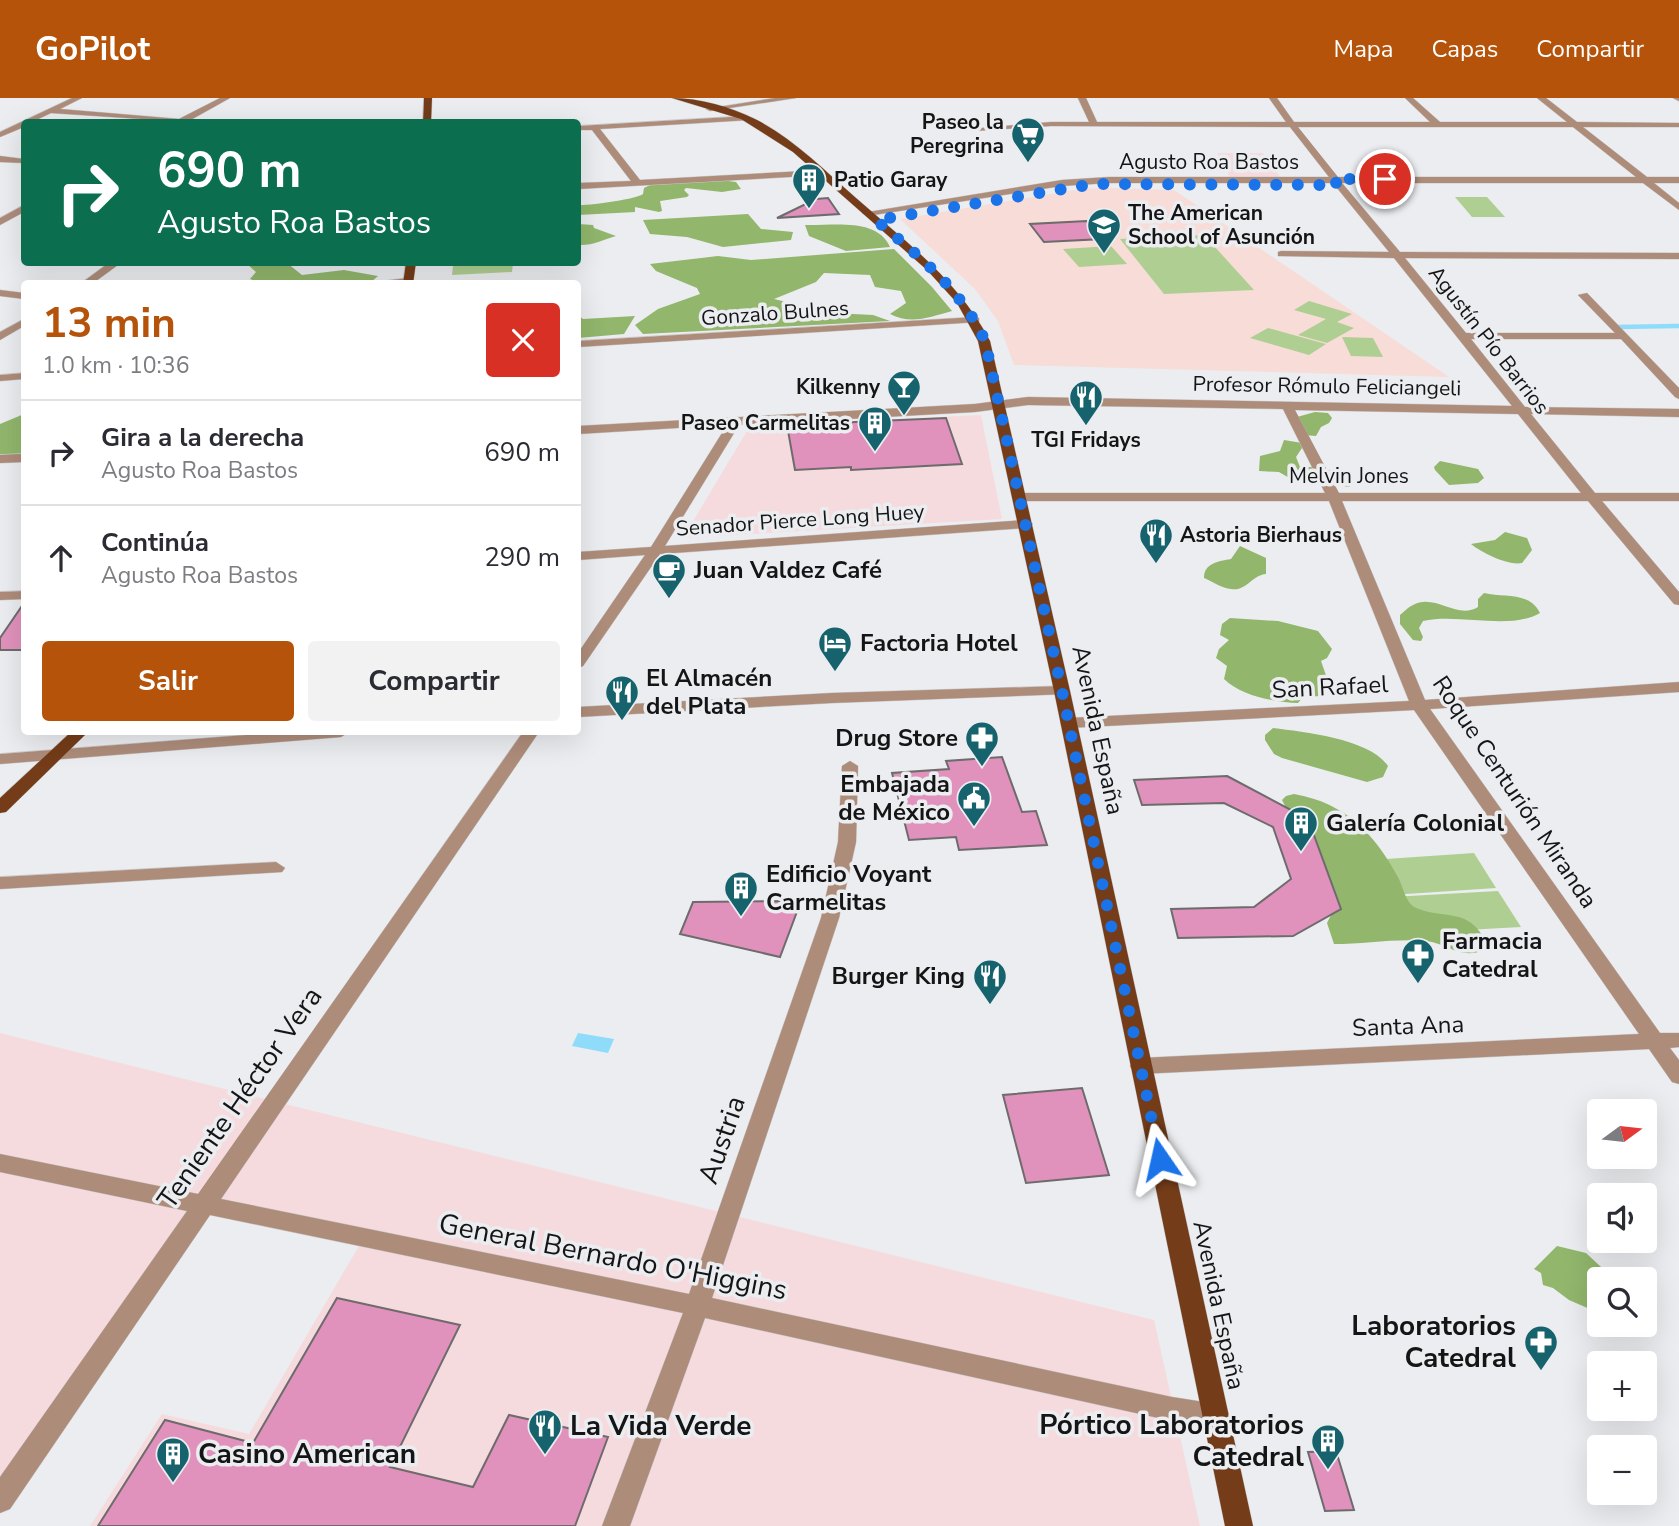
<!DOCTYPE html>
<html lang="es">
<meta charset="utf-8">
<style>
:root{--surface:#fff;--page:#f2f2f3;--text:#2b2b33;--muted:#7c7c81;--line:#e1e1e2;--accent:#b45309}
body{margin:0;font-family:"Nunito Sans",sans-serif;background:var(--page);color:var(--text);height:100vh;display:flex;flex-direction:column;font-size:26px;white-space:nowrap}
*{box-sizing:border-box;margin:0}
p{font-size:23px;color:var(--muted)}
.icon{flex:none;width:38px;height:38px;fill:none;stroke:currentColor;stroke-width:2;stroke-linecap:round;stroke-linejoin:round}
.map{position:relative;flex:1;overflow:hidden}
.panel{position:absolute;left:21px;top:182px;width:560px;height:455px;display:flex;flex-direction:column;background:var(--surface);border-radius:7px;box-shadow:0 7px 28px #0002}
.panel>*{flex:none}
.guide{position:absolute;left:21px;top:21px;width:560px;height:147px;border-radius:7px;box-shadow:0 7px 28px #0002;background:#0b6e4f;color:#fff;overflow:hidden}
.needle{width:46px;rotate:75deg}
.buttons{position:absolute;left:1587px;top:1001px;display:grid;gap:14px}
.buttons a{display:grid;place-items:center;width:70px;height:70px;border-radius:7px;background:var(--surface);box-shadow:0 7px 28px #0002;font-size:35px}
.pin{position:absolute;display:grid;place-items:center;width:60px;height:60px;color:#fff;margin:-30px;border:4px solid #fff;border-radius:50%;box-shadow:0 2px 7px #0007}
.me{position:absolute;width:77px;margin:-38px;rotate:349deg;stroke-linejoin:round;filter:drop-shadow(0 0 5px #0008)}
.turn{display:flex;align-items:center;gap:24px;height:147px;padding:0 21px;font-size:32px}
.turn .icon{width:91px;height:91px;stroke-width:2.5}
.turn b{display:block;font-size:49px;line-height:60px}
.round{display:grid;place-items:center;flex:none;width:74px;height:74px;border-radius:7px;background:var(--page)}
.summary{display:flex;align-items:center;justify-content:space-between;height:119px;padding:0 21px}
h1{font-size:42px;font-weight:700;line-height:52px;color:var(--accent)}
.primary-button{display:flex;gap:14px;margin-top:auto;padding:14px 21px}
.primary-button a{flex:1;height:80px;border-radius:7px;background:var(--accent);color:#fff;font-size:28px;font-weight:700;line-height:80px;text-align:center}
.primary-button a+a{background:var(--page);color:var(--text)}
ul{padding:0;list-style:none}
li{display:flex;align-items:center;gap:21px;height:105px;padding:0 21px;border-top:2px solid var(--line)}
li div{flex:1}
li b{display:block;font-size:26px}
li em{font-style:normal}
header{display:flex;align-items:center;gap:42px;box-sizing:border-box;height:98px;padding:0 35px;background:var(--accent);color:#fff}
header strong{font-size:33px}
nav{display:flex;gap:38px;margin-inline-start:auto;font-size:24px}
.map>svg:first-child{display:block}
.commercial{fill:#f6dbde}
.education{fill:#f7dcd7}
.green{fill:#afce92}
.forest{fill:#91b66c}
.water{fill:#8fdcfa}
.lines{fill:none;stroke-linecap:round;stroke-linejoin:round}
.stream{stroke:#8fdcfa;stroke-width:4.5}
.building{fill:#e192bc;stroke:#6e6b6d;stroke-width:2}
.minor-casing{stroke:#c9cacd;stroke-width:1}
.major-casing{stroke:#c9cacd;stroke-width:1}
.minor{fill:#ae8c7a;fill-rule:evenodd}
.major{fill:#743c18;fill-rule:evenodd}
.route{stroke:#1a73e8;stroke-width:12;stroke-dasharray:0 21.6}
.labels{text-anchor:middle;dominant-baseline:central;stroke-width:7;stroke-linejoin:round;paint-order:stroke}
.far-poi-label{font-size:21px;font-weight:bold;fill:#151516;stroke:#ebedf0;text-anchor:end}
.far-street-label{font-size:21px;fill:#151516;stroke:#ebedf0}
.poi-label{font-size:24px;font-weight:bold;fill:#151516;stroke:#ebedf0;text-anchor:start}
.street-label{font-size:24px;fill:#151516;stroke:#ebedf0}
.near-street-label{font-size:28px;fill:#151516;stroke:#ebedf0}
.near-poi-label{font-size:28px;font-weight:bold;fill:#151516;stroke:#ebedf0;text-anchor:end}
</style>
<header>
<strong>GoPilot</strong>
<nav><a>Mapa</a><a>Capas</a><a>Compartir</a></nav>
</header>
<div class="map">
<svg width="1679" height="1428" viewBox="0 0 1679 1428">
<rect width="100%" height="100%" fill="#ebedf0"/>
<g class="commercial">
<path d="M1217,55H1263L1280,79H1230Z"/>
<path d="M981,317L1002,421L683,440L750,328Z"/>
<path d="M0,935L1154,1222L1200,1428H90L162,1316L249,1336L363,1141L205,1107L0,1402Z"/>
</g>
<path class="education" d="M1108,90L1174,92L1449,279L1014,267L998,223L975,191L900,121L1081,91Z"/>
<g class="green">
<path d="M1455,99H1487L1505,119H1472Z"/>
<path d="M1204,137L1254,192L1164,196L1120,141Z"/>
<path d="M1111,148L1127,166L1079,169L1063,151Z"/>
<path d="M513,165L512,174L452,177L453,168Z"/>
<path d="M1309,203L1352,216L1337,224L1354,230L1327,245L1298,237L1326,221L1294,212Z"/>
<path d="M1268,230L1326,246L1309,257L1250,240Z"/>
<path d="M1342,239L1373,240L1383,259L1351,258Z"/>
<path d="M1474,755L1496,790L1391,797L1371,762Z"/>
<path d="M1498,793L1521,829L1411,835L1391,799Z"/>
</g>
<g class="forest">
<path d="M720,82L736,84L741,91L722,94L686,90L684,92L689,97L687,99L660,103L662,113L659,114L635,109V114L578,117V107C588,108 637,101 643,96L644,90L650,87Z"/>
<path d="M748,116L761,131L793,134L791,142L723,149L687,139L650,136L643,122Z"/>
<path d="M578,126L593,127L594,130L616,138C602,142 592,148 578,147Z"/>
<path d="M805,127C832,128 877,119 890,149L846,153L809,138Z"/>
<path d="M894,151L932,189L952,213C930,219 911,227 890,216L906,205L901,193L875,189L870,177L824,175L816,184L774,201L833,215L873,217L890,223L643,236L635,227L658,211L700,196L697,190L656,173L650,166L718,158L751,162Z"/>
<path d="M246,165H287L302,177L344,172L378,178L370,185H261L250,181L256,174Z"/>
<path d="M578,217L583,221L635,218L624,236L578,240Z"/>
<path d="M1315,314L1328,315L1332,320L1329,325L1321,329L1316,338L1304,337L1297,319Z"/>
<path d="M24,316V358H0V326Z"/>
<path d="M1284,342L1302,345V350L1296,359L1300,369C1326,369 1333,370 1352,387L1349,389L1311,382L1291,381L1279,374L1259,373L1260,358L1280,353Z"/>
<path d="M1440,363L1478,371L1484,380L1478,385L1449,387L1435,372L1434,369Z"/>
<path d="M1505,434L1527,440L1532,452L1522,465C1509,468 1482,455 1471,446L1495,442Z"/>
<path d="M1240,448L1266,460V476C1252,477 1246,494 1231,491C1222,490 1213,484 1204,480C1204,465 1219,463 1231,461Z"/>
<path d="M1484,495C1504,500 1529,493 1540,515C1509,533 1460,515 1423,523L1419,530L1423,539L1421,543L1413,542L1400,526V517C1404,514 1408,509 1413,507C1435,495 1457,522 1478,509V501Z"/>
<path d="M1230,520L1278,523L1318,533L1332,551L1327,560L1321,563L1329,586L1321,598L1303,599L1298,605C1275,604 1241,598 1224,581L1227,568L1216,560L1219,551L1229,542L1220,537L1222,526Z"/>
<path d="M1273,630C1305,634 1370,641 1388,668L1383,679L1367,684L1282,660L1274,656L1265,642V637Z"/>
<path d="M1294,696C1346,705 1375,736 1399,781C1403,790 1406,804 1414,809C1444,823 1469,807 1487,846L1484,852C1460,862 1449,846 1427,843C1398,840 1363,846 1334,846L1327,825L1336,807L1282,702L1286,698Z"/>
<path d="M1557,1148L1586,1155L1614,1181H1600L1599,1215L1569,1202L1553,1190L1543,1187L1541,1175L1534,1171Z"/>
</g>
<path class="water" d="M578,935L614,941L608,955L572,948Z"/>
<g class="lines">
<path class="stream" d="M1616,229L1679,228"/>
</g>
<g class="building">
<path d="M828,100L839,116L777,120L816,101Z"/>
<path d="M1087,123L1102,141L1044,144L1030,126Z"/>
<path d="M946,320L962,366L851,372V369L795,372L787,327Z"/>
<path d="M24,505V552H0V540Z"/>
<path d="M1002,659L1022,714L1036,713L1047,747L959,752L956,739L909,742L892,675L949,671L946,663Z"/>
<path d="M1227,678L1308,721L1341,811L1293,838L1178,840L1171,811L1254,809L1291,781L1273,729L1224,705L1142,707L1134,682Z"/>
<path d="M801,803L780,859L680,836L693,804Z"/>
<path d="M1082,990L1109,1077L1026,1085L1003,997Z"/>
<path d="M337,1200L460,1227L390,1369L473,1389L509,1317L608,1339L575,1428H98L165,1322L253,1345Z"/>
<path d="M1336,1353L1348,1392L1354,1412L1325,1413L1308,1354Z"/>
</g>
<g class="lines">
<g class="minor-casing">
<g id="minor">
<path d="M72,0H82L60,11L179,21L220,0H230L187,24L51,15L32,24H24V29L0,39V34Z"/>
<path d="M775,0H796L710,13L706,11Z"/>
<path d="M1078,0H1086L1097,24H1286L1269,0H1277L1294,24H1430L1405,0H1413L1440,24H1567L1537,0H1546L1577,24L1679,25V29H1583L1647,79H1679V85H1654L1679,105V112L1643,85H1342L1400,154L1679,155V161L1405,160L1466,235H1615L1578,197L1587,195L1679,290V301L1675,299L1621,241H1471L1525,309L1679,311V319L1531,316L1595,395H1679V403H1602L1679,494V507L1674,506L1588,403H1342L1425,602L1679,584V594L1430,611L1660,935H1679V949L1670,950L1679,962V986L1672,984L1649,951L1140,976L1133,973L1130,968L1133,963L1140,960L1639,936L1414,612L1068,630L1060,625L1068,620L1409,603L1329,403H1019L1012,399L1019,395H1325L1283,311L1028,307L975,314L739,327L665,448L1026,422L1033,426L1026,430L660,456L583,568L578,570V555L645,457L578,462V454L651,449L727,327L578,336V328L975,306L1028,299L1512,308L1394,160L1278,158V154L1281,153L1389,154L1333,85H1109L1062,88L867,118L862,115L1062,82L1109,79H1329L1290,29L1051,28L974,33L970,31L1051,24H1089ZM1298,29H1573L1636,79H1338ZM1295,312L1518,316L1581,395H1339Z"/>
<path d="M1673,0H1679V3Z"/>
<path d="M747,18L750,22L600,31L640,82L823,72L826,73V77L578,91V85L631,83L592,32H578V28Z"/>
<path d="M0,58L24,61V65L0,64Z"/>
<path d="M24,107V114L0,127V120Z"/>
<path d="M110,164H122L92,186H80Z"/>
<path d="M408,180L413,183L412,185L359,186Z"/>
<path d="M0,192L24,195V201L0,198Z"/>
<path d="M975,219L979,220V224L578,249V243Z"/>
<path d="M24,221V228L0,242V234Z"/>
<path d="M24,275V281L0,283V277Z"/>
<path d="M24,356V364L0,365V357Z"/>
<path d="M24,493V501L0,502V494Z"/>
<path d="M1062,588L1070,593L1068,596L832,605L578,619V609L832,595Z"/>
<path d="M285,634H349L341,639L0,666V656Z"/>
<path d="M523,634H539L221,1101L689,1196L821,820L838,744L842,668L850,663L858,668L856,744L839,820L712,1200L1172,1299L1223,1307L1227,1315L1223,1323L1214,1327L1172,1323L705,1220L630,1428H602L683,1215L210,1117L10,1411L0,1415V1379L187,1113L0,1074V1056L198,1096Z"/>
<path d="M276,764L285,770L282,774L0,791V779Z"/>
</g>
</g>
<g class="major-casing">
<g id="major">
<path d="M424,0H432L431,24H423Z"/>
<path d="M672,0C699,0 731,9 755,21C793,40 824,72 856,100C906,144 958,182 990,243L1070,593L1253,1428H1225L1054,593L978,243L957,205L927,172L793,54L741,21Z"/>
<path d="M406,164H416L413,186H403Z"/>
<path d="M71,634H88L6,714L0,715V700Z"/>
</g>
</g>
<use href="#minor" class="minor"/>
<use href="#major" class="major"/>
</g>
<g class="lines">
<path class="route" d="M1160,1061L1062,593L985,243C960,189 919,159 876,122L1094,86L1338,87L1333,81H1385"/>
</g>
<defs>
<g id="supermarket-pin" transform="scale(1.75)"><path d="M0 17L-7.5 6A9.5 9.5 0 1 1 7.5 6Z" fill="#16636d" stroke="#ebedf0"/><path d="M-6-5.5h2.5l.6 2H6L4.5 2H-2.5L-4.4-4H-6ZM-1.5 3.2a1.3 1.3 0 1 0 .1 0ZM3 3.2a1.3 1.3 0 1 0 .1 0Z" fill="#fff"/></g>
<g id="building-pin" transform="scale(1.75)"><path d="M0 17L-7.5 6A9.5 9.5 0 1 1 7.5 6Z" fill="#16636d" stroke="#ebedf0"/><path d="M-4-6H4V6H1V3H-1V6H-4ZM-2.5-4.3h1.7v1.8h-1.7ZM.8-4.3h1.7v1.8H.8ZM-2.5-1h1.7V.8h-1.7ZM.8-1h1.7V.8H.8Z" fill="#fff"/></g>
<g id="school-pin" transform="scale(1.75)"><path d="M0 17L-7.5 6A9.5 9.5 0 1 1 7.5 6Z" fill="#16636d" stroke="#ebedf0"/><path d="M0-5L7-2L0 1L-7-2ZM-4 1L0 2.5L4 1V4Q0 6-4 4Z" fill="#fff"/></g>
<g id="bar-pin" transform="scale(1.75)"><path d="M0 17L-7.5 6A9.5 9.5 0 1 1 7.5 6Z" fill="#16636d" stroke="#ebedf0"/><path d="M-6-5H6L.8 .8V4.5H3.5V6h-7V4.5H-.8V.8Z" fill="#fff"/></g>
<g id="restaurant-pin" transform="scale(1.75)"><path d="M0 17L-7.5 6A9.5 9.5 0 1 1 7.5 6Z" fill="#16636d" stroke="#ebedf0"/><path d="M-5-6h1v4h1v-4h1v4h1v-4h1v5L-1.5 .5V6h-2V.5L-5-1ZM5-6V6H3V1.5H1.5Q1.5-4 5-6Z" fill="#fff"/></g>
<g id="cafe-pin" transform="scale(1.75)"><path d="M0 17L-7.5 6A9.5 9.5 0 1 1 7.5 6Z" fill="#16636d" stroke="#ebedf0"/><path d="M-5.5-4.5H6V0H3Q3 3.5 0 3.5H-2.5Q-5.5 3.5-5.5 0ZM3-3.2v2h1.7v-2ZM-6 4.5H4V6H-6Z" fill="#fff"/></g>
<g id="hotel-pin" transform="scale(1.75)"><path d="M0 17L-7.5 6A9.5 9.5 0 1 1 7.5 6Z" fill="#16636d" stroke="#ebedf0"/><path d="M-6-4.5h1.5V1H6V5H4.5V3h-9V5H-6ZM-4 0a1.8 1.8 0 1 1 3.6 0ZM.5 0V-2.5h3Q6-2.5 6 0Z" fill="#fff"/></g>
<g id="pharmacy-pin" transform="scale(1.75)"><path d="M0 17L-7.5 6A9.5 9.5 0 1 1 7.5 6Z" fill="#16636d" stroke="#ebedf0"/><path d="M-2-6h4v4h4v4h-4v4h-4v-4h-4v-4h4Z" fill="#fff"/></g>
<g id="civic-pin" transform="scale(1.75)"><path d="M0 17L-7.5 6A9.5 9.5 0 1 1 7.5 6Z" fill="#16636d" stroke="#ebedf0"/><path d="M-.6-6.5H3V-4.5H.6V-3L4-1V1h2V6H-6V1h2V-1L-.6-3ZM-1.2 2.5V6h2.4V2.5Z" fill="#fff"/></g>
</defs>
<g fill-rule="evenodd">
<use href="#supermarket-pin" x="1028" y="36"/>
<use href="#building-pin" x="809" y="82"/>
<use href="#school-pin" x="1104" y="127"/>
<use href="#bar-pin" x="904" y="289"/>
<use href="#restaurant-pin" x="1086" y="299"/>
<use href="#building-pin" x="875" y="325"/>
<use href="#restaurant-pin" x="1156" y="437"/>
<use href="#cafe-pin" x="669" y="472"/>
<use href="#hotel-pin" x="835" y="545"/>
<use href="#restaurant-pin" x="622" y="594"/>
<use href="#pharmacy-pin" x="982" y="640"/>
<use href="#civic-pin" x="974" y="700"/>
<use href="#building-pin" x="1301" y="725"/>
<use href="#building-pin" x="741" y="790"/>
<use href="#pharmacy-pin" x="1418" y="857"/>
<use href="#restaurant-pin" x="990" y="878"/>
<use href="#pharmacy-pin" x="1541" y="1244"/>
<use href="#restaurant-pin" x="545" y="1328"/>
<use href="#building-pin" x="1328" y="1343"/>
<use href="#building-pin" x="173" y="1356"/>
</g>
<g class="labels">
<g class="far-poi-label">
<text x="1004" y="24">Paseo la<tspan x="1004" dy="24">Peregrina</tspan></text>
<text x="834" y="82" text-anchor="start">Patio Garay</text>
<text x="1128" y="115" text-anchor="start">The American<tspan x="1128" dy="24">School of Asunción</tspan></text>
<text x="880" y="289">Kilkenny</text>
<text x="850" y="325">Paseo Carmelitas</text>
<text x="1086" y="342" text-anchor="middle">TGI Fridays</text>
<text x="1180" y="437" text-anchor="start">Astoria Bierhaus</text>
</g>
<g class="far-street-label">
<text x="1209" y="64">Agusto Roa Bastos</text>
<text transform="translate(775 215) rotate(-4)">Gonzalo Bulnes</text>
<text transform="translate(1489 242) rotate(52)">Agustín Pío Barrios</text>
<text transform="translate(1327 288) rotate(1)">Profesor Rómulo Feliciangeli</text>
<text x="1349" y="378">Melvin Jones</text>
<text transform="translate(800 422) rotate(-4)">Senador Pierce Long Huey</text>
</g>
<g class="poi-label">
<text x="694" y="472">Juan Valdez Café</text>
<text x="860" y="545">Factoria Hotel</text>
<text x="646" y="580">El Almacén<tspan x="646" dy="28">del Plata</tspan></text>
<text x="958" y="640" text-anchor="end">Drug Store</text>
<text x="950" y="686" text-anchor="end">Embajada<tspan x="950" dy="28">de México</tspan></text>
<text x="1326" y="725">Galería Colonial</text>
<text x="766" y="776">Edificio Voyant<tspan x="766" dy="28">Carmelitas</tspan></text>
<text x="1442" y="843">Farmacia<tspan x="1442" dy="28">Catedral</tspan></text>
<text x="965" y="878" text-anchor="end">Burger King</text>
</g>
<g class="street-label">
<text transform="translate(1330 589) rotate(-3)">San Rafael</text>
<text transform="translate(1098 632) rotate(78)">Avenida España</text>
<text transform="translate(1515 694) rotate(56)">Roque Centurión Miranda</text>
<text transform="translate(1408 928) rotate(-2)">Santa Ana</text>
<text transform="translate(1219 1207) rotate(78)">Avenida España</text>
</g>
<g class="near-street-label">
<text transform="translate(240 1000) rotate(-55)">Teniente Héctor Vera</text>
<text transform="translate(722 1042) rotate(-71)">Austria</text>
<text transform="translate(613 1159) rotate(11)">General Bernardo O'Higgins</text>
</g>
<g class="near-poi-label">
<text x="1516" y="1228">Laboratorios<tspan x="1516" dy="32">Catedral</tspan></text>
<text x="1304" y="1327">Pórtico Laboratorios<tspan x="1304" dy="32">Catedral</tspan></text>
<text x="570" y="1328" text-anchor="start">La Vida Verde</text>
<text x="198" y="1356" text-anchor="start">Casino American</text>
</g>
</g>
</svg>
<div class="buttons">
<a><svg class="needle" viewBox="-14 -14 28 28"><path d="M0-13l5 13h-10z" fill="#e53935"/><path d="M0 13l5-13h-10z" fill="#7c7c81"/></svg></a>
<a><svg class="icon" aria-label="sound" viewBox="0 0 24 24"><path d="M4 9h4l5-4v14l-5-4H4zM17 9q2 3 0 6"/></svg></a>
<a><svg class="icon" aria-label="search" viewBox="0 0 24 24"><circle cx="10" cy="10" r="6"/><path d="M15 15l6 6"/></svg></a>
<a>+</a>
<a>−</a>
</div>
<div class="pin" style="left:1385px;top:81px;background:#d93025"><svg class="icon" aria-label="arrive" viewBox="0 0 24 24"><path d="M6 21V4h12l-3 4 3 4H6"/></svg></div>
<svg class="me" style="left:1160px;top:1061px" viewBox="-20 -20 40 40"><path d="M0-17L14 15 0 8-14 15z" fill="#1a73e8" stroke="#fff" stroke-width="4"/></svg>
<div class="guide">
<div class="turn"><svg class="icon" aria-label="right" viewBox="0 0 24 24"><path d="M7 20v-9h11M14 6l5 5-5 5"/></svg><div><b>690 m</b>Agusto Roa Bastos</div></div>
</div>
<section class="panel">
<div class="summary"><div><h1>13 min</h1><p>1.0 km · 10:36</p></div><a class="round" style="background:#d93025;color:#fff"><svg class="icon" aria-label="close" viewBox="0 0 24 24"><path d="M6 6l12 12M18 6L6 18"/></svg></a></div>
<ul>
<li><svg class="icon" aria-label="right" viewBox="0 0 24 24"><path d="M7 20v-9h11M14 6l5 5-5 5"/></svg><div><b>Gira a la derecha</b><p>Agusto Roa Bastos</p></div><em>690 m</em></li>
<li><svg class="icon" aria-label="ahead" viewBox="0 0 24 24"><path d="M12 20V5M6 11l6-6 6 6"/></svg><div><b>Continúa</b><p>Agusto Roa Bastos</p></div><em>290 m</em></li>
</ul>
<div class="primary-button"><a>Salir</a><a>Compartir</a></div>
</section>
</div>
